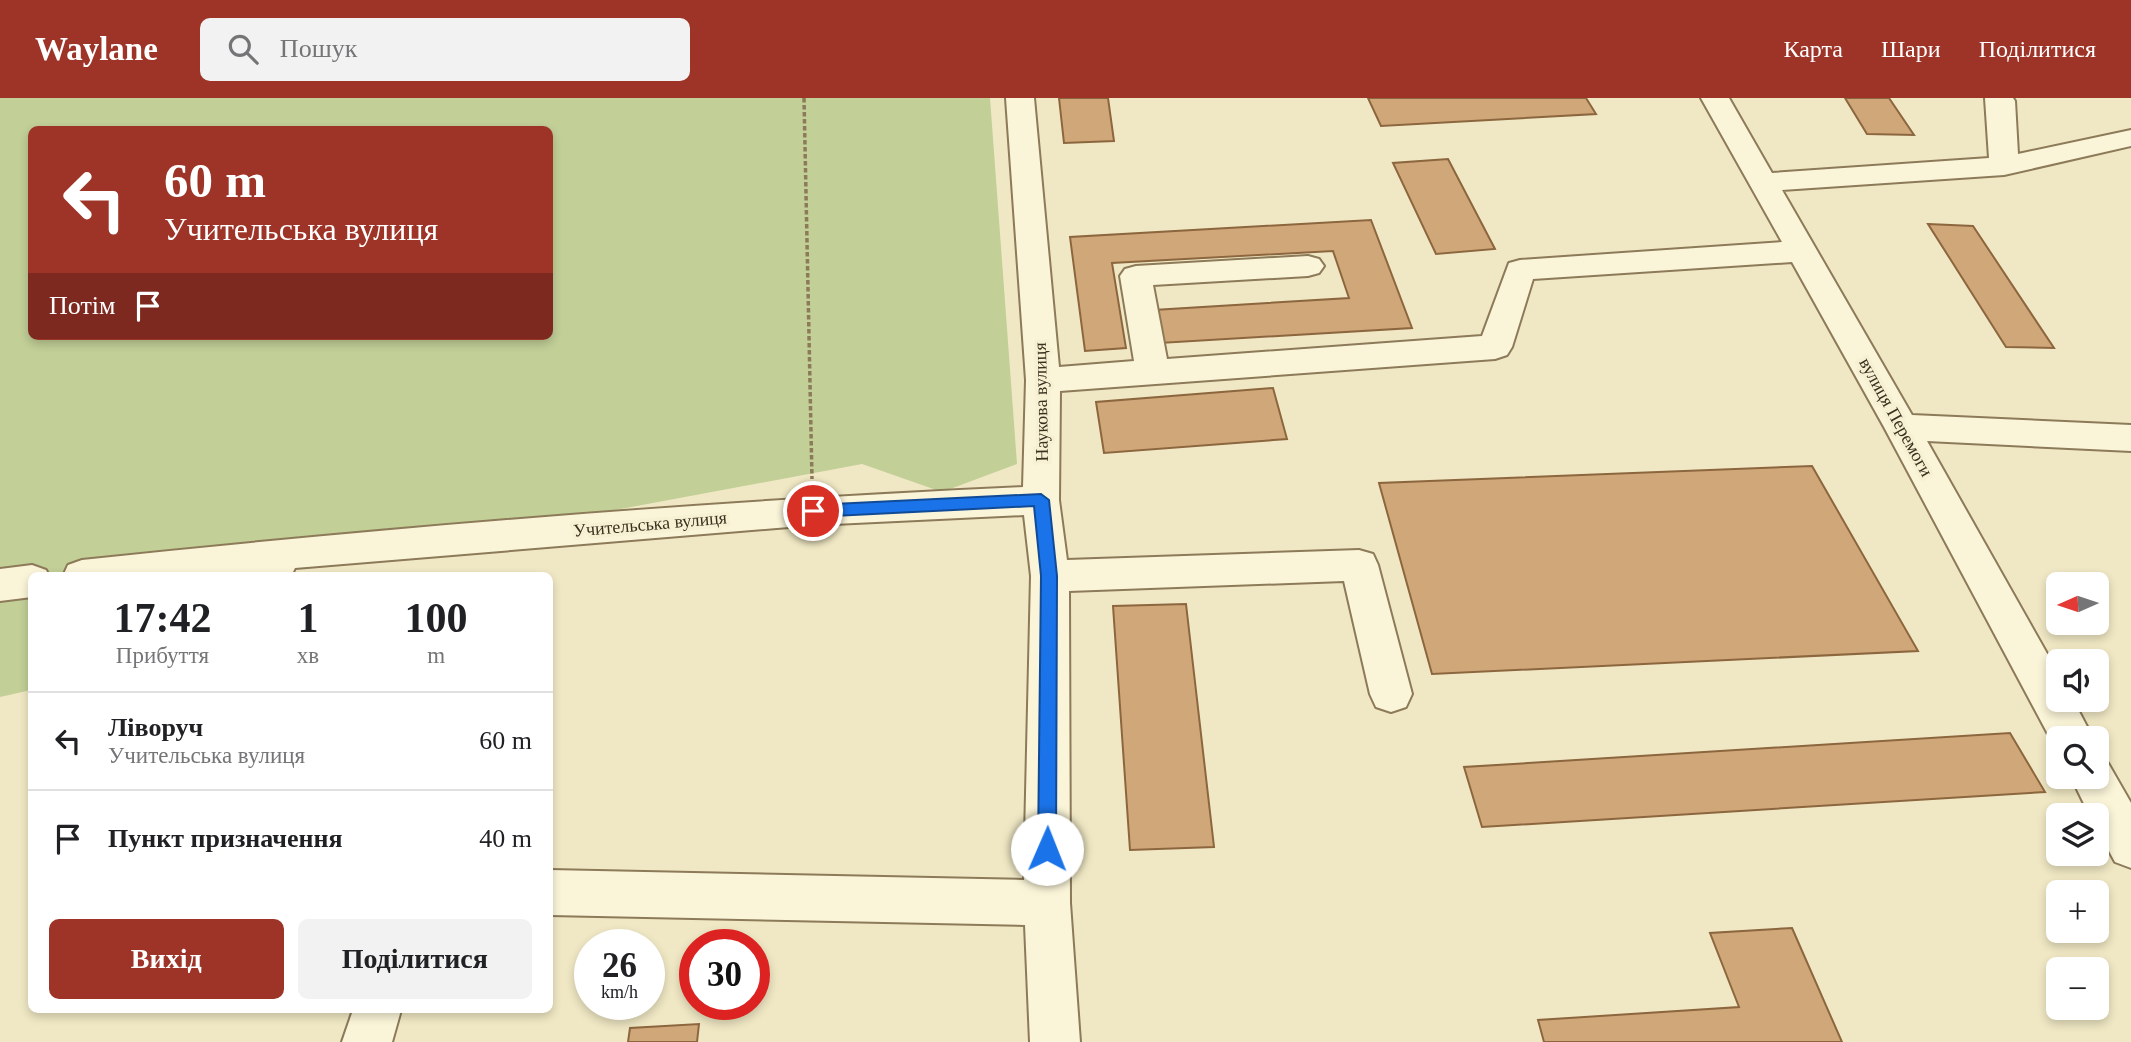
<!DOCTYPE html>
<html lang="uk">
<meta charset="utf-8">
<style>
:root{--surface:#fff;--page:#f2f2f2;--text:#202124;--muted:#757577;--line:#e0e0e0;--accent:#9d3427}
body{margin:0;font-family:Georgia,serif;background:var(--page);color:var(--text);height:100vh;display:flex;flex-direction:column;font-size:26px;white-space:nowrap}
*{box-sizing:border-box;margin:0}
p{font-size:23px;color:var(--muted)}
.icon{flex:none;width:38px;height:38px;fill:none;stroke:currentColor;stroke-width:2;stroke-linecap:round;stroke-linejoin:round}
.map{position:relative;flex:1;overflow:hidden}
.panel{position:absolute;left:28px;top:474px;width:525px;height:441px;display:flex;flex-direction:column;background:var(--surface);border-radius:10px;box-shadow:0 4px 10px #0003}
.panel>*{flex:none}
.top-card{position:absolute;left:28px;top:28px;width:525px;height:214px;border-radius:10px;box-shadow:0 4px 10px #0003;background:#9d3427;color:#fff;overflow:hidden}
.needle{width:46px;rotate:267deg}
.tools{position:absolute;left:2046px;top:474px;display:grid;gap:14px}
.tools a{display:grid;place-items:center;width:63px;height:63px;border-radius:10px;background:var(--surface);box-shadow:0 4px 10px #0003;font-size:35px}
.speed{position:absolute;left:574px;top:831px;display:flex;gap:14px;font-size:35px;font-weight:700;text-align:center}
.speed>*{display:grid;place-content:center;width:91px;height:91px;border-radius:50%;background:var(--surface);box-shadow:0 4px 10px #0003;line-height:1}
.speed small{font-size:18px;font-weight:400}
.speed .limit{border:10px solid #d22;background:#fff;color:#111}
.pin{position:absolute;display:grid;place-items:center;width:60px;height:60px;color:#fff;margin:-30px;border:4px solid #fff;border-radius:50%;box-shadow:0 2px 7px #0007}
.me{position:absolute;width:77px;margin:-38px;rotate:1deg;stroke-linejoin:round;filter:drop-shadow(0 0 5px #0008)}
.turn{display:flex;align-items:center;gap:24px;height:147px;padding:0 21px;font-size:32px}
.turn .icon{width:91px;height:91px;stroke-width:2.5}
.turn b{display:block;font-size:49px;line-height:60px}
.then{display:flex;align-items:center;height:66px;padding:0 21px;background:#0003;gap:14px;font-size:26px}
.eta{display:flex;justify-content:space-evenly;align-items:center;height:119px;text-align:center}
.eta b{font-size:42px;font-weight:700;line-height:49px}
.primary-button{display:flex;gap:14px;margin-top:auto;padding:14px 21px}
.primary-button a{flex:1;height:80px;border-radius:10px;background:var(--accent);color:#fff;font-size:28px;font-weight:700;line-height:80px;text-align:center}
.primary-button a+a{background:var(--page);color:var(--text)}
ul{padding:0;list-style:none}
li{display:flex;align-items:center;gap:21px;height:98px;padding:0 21px;border-top:2px solid var(--line)}
li div{flex:1}
li b{display:block;font-size:26px}
li em{font-style:normal}
header{display:flex;align-items:center;gap:42px;box-sizing:border-box;height:98px;padding:0 35px;background:var(--accent);color:#fff}
header strong{font-size:33px}
nav{display:flex;gap:38px;margin-inline-start:auto;font-size:24px}
.search{width:490px;height:63px;background:var(--page);display:flex;align-items:center;gap:18px;box-sizing:border-box;padding:0 24px;border-radius:10px;color:var(--muted);font-size:26px}
.map>svg:first-child{display:block}
.green{fill:#c2cf97;fill-rule:evenodd}
.building{fill:#d0a778;stroke:#8c663e;stroke-width:2}
.lines{fill:none;stroke-linecap:round;stroke-linejoin:round}
.minor-casing{stroke:#8c7a59;stroke-width:4}
.path{stroke:#8c7a59;stroke-width:3.5;stroke-dasharray:4.5 2.5;stroke-linecap:butt}
.minor{fill:#faf4d8;fill-rule:evenodd}
.route{fill:#1a73e8;stroke:#114b97;stroke-width:2}
.labels{text-anchor:middle;dominant-baseline:central;stroke-width:7;stroke-linejoin:round;paint-order:stroke}
.street-label{font-size:18px;fill:#3b2f1e;stroke:#f7f1d4}
</style>
<header>
<strong>Waylane</strong>
<div class="search"><svg class="icon" aria-label="search" viewBox="0 0 24 24"><circle cx="10" cy="10" r="6"/><path d="M15 15l6 6"/></svg>Пошук</div>
<nav><a>Карта</a><a>Шари</a><a>Поділитися</a></nav>
</header>
<div class="map">
<svg width="2131" height="944" viewBox="0 0 2131 944">
<rect width="100%" height="100%" fill="#f0e8c4"/>
<path class="green" d="M0,0H990L1017,366L942,394L862,366L261,478H32L31,592L0,599ZM32,32H550V238H32Z"/>
<g class="building">
<path d="M1059,0H1108L1114,43L1064,45Z"/>
<path d="M1368,0H1586L1596,16L1381,28Z"/>
<path d="M1845,0H1889L1914,37L1867,36Z"/>
<path d="M1448,61L1495,151L1436,156L1393,65Z"/>
<path d="M1371,122L1412,230L1160,245L1154,212L1349,200L1333,153L1112,165L1126,250L1085,253L1070,139Z"/>
<path d="M1928,126L1973,128L2054,250L2006,249Z"/>
<path d="M1273,290L1287,341L1104,355L1096,304Z"/>
<path d="M1812,368L1918,553L1432,576L1379,385Z"/>
<path d="M1186,506L1214,749L1130,752L1113,508Z"/>
<path d="M2010,635L2045,694L1482,729L1464,669Z"/>
<path d="M1792,830L1842,944H1544L1538,922L1739,909L1710,835Z"/>
<path d="M699,926L697,944H628L630,930Z"/>
</g>
<g class="lines">
<g class="minor-casing">
<g id="minor">
<path d="M1006,0H1034L1059,269L1134,263L1120,178L1125,171L1136,168L1308,158L1319,161L1324,168L1319,175L1308,178L1153,187L1167,261L1482,238L1509,165L1520,162L1782,144L1701,0H1729L1772,75L1989,60L1985,0H2013L2015,3L2018,56L2131,32V48L2004,77L1782,92L1912,317L2131,327V353L1927,343L2058,575V602H2073L2093,640H2058L2057,653L1884,329L1792,164L1533,181L1512,249L1507,257L1495,261L1060,293L1059,402L1067,462L1359,452L1373,456L1378,467L1412,596L1406,609L1391,614L1376,609L1370,596L1344,483L1069,493L1070,805L1080,944H1030L1025,827L550,817V772L1024,782L1031,478L1024,417L813,427L295,470L291,478H252L253,475L226,478H63L68,467L82,462C395,429 709,403 1023,389L1026,282Z"/>
<path d="M32,467L46,472L49,478H32V499L0,503V471Z"/>
<path d="M2096,660L2108,665L2131,705V770L2115,764L2096,729V718H2090L2071,679H2096Z"/>
<path d="M353,912H401L392,944H342Z"/>
</g>
</g>
<path class="path" d="M804,0L812,381"/>
<use href="#minor" class="minor"/>
</g>
<path class="route" d="M1041,396L1049,402L1057,478L1056,751L1054,757L1047,760L1040,757L1038,751L1041,478L1034,408L813,419L805,413L813,407Z"/>
<g class="labels">
<g class="street-label">
<text transform="translate(1041 304) rotate(-91)">Наукова вулиця</text>
<text transform="translate(1896 319) rotate(61)">вулиця Перемоги</text>
<text transform="translate(650 426) rotate(-5)">Учительська вулиця</text>
</g>
</g>
</svg>
<div class="tools">
<a><svg class="needle" viewBox="-14 -14 28 28"><path d="M0-13l5 13h-10z" fill="#e53935"/><path d="M0 13l5-13h-10z" fill="#757577"/></svg></a>
<a><svg class="icon" aria-label="sound" viewBox="0 0 24 24"><path d="M4 9h4l5-4v14l-5-4H4zM17 9q2 3 0 6"/></svg></a>
<a><svg class="icon" aria-label="search" viewBox="0 0 24 24"><circle cx="10" cy="10" r="6"/><path d="M15 15l6 6"/></svg></a>
<a><svg class="icon" aria-label="layers" viewBox="0 0 24 24"><path d="M12 4l9 5-9 5-9-5zM3 14l9 5 9-5"/></svg></a>
<a>+</a>
<a>−</a>
</div>
<div class="speed"><div>26<small>km/h</small></div><div class="limit">30</div></div>
<div class="pin" style="left:813px;top:413px;background:#d93025"><svg class="icon" aria-label="arrive" viewBox="0 0 24 24"><path d="M6 21V4h12l-3 4 3 4H6"/></svg></div>
<svg class="me" style="left:1047px;top:751px" viewBox="-20 -20 40 40"><circle r="19" fill="#fff"/><path d="M0-13L10 11 0 6-10 11z" fill="#1a73e8"/></svg>
<div class="top-card">
<div class="turn"><svg class="icon" aria-label="left" viewBox="0 0 24 24"><path d="M17 20v-9H6M10 6l-5 5 5 5"/></svg><div><b>60 m</b>Учительська вулиця</div></div>
<div class="then">Потім<svg class="icon" aria-label="arrive" viewBox="0 0 24 24"><path d="M6 21V4h12l-3 4 3 4H6"/></svg></div>
</div>
<section class="panel">
<div class="eta">
<div><b>17:42</b><p>Прибуття</p></div>
<div><b>1</b><p>хв</p></div>
<div><b>100</b><p>m</p></div>
</div>
<ul>
<li><svg class="icon" aria-label="left" viewBox="0 0 24 24"><path d="M17 20v-9H6M10 6l-5 5 5 5"/></svg><div><b>Ліворуч</b><p>Учительська вулиця</p></div><em>60 m</em></li>
<li><svg class="icon" aria-label="arrive" viewBox="0 0 24 24"><path d="M6 21V4h12l-3 4 3 4H6"/></svg><div><b>Пункт призначення</b></div><em>40 m</em></li>
</ul>
<div class="primary-button"><a>Вихід</a><a>Поділитися</a></div>
</section>
</div>
